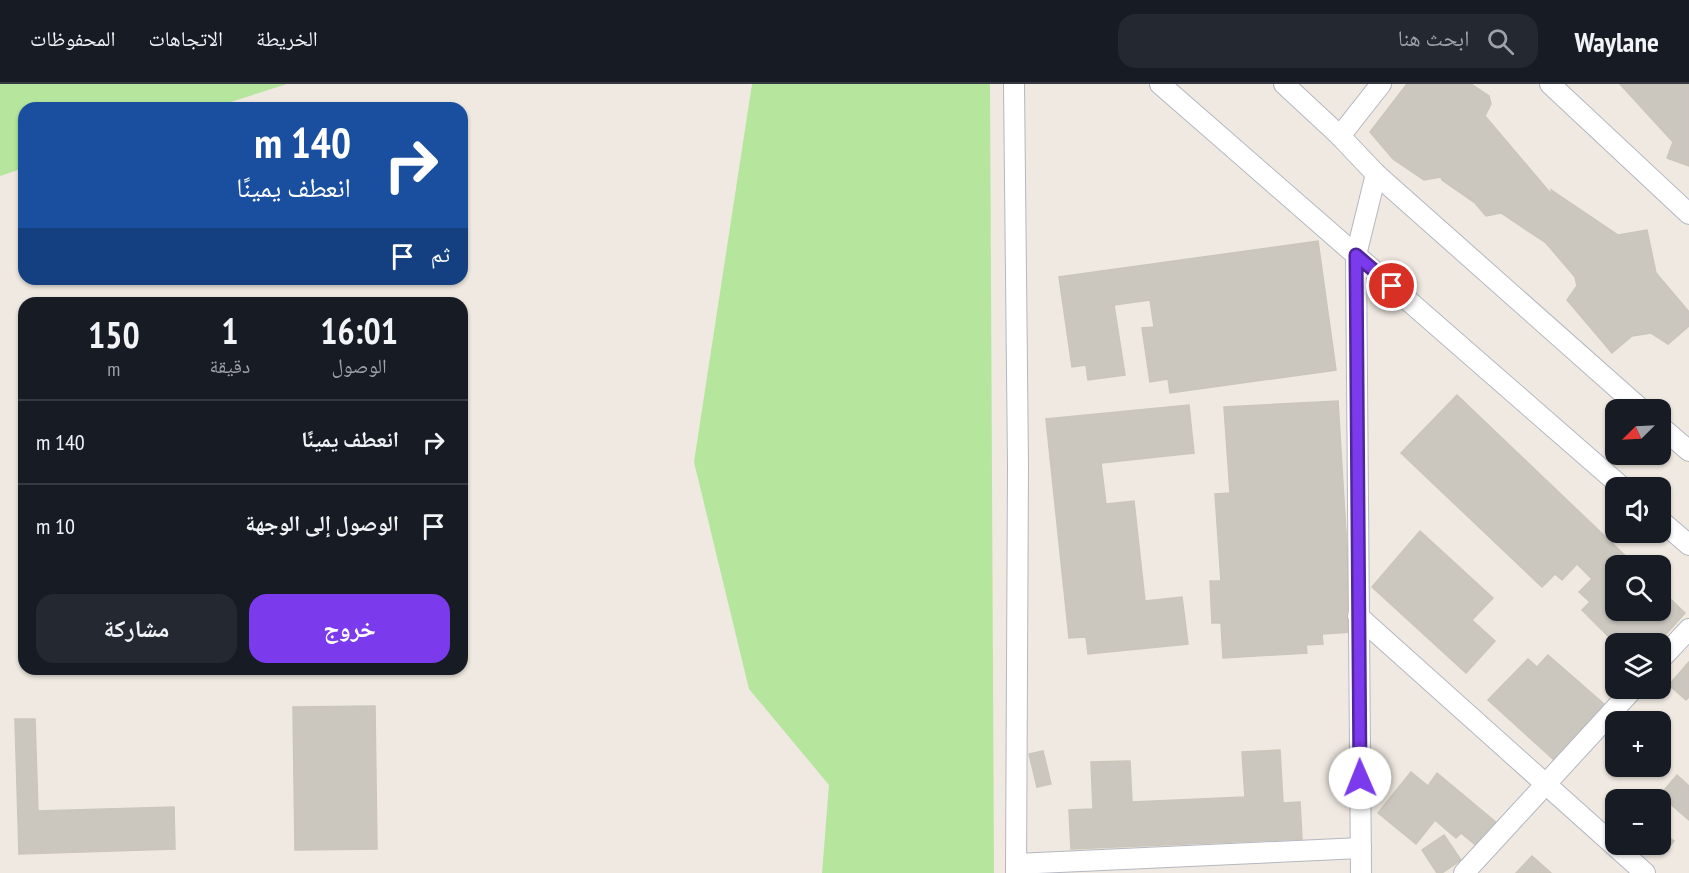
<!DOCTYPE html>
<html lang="ar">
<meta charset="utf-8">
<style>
:root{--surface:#171b24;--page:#242831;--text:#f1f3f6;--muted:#9ea1a6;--line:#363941;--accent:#7c3aed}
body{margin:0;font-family:"PT Sans Narrow","Noto Naskh Arabic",sans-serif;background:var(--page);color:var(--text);direction:rtl;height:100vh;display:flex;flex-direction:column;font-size:22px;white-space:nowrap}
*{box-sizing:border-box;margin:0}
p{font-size:20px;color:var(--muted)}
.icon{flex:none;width:33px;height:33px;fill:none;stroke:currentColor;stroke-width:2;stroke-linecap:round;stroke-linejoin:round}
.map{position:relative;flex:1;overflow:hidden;direction:ltr}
.drawer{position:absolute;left:18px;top:213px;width:450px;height:378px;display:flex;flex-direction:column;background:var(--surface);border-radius:18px;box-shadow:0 2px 4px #0004;direction:rtl}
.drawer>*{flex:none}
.guide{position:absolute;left:18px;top:18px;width:450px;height:183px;border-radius:18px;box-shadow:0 2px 4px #0004;direction:rtl;background:#1a4fa0;color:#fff;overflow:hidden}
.needle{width:39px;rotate:246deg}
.controls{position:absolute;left:1605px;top:315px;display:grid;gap:12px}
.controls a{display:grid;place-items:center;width:66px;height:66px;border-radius:12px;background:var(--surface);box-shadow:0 2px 4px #0004;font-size:30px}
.pin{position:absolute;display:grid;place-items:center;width:51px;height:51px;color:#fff;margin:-26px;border:3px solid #fff;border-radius:50%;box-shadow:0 2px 6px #0007}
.me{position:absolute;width:66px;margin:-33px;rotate:359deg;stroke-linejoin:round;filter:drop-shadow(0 0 4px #0008)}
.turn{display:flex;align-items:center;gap:21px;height:126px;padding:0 18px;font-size:27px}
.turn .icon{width:78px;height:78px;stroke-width:2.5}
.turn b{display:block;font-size:42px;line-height:51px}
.then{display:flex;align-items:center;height:57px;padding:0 18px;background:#0003;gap:12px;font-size:22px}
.eta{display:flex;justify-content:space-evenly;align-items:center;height:102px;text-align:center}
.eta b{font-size:36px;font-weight:700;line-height:42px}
.primary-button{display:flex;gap:12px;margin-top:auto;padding:12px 18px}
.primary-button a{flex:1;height:69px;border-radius:18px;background:var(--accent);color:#fff;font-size:24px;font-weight:700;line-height:69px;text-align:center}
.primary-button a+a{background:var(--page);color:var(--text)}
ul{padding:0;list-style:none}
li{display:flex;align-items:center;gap:18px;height:84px;padding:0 18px;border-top:2px solid var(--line)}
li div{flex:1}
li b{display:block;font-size:22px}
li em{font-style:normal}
header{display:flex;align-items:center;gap:36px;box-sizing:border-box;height:84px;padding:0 30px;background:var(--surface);border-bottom:2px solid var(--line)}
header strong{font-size:28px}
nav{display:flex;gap:33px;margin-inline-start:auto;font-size:21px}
.search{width:420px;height:54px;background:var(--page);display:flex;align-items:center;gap:15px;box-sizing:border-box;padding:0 21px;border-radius:18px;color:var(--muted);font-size:22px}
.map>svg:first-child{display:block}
.green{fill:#b6e59e}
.building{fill:#cbc7bf;stroke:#cbc5ba;stroke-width:1.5}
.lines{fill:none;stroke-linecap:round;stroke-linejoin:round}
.street-casing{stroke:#b4b7c1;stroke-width:22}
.street{stroke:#fff;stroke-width:20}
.route-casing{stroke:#51269a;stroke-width:15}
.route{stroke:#7c3aed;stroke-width:10}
</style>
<header>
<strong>Waylane</strong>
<div class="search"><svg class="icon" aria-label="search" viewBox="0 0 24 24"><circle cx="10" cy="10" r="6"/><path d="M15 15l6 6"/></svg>ابحث هنا</div>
<nav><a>الخريطة</a><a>الاتجاهات</a><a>المحفوظات</a></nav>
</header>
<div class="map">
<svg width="1689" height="789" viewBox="0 0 1689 789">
<rect width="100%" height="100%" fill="#efe9e1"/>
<g class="green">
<path d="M0,0H287L212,24H24V84L0,92Z"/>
<path d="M752,0H990L994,789H822L829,701L749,605L694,378Z"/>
</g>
<g class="building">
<path d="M1407,0H1471L1489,12L1491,20L1485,32L1552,111L1551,106L1618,151L1647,146L1656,189L1689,228V242L1668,260L1651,249L1632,252L1612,269L1567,216L1577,202L1575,193L1546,159L1501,129L1486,132L1475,119L1442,96L1441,93L1424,96L1393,75L1370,48Z"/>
<path d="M1620,0H1689V82L1667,74L1673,58Z"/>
<path d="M1318,157L1336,286L1170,309L1168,295L1150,298L1142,244L1154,243L1150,216L1114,221L1125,291L1088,296L1086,281L1072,283L1059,193Z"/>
<path d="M1457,311L1636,482H1616V526H1660V505L1685,529L1657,560H1616L1582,526L1590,518L1579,508L1592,495L1577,480L1562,496L1555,490L1542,503L1401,369Z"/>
<path d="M1338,317L1352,548L1322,550L1323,560L1306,561L1307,569L1223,574L1221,539H1212L1210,497H1221L1215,410L1230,409L1224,323Z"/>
<path d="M1189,321L1194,369L1101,379L1106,420L1134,417L1145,517L1182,513L1188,560L1088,570L1086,553L1069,554L1046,335Z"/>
<path d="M1420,447L1493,514L1472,536L1495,557L1466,589L1372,503Z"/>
<path d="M1548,571L1604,620L1554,676L1488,616L1528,575L1537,583Z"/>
<path d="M1689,578V613L1686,616L1669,601Z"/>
<path d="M375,622L377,765L295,766L293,623Z"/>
<path d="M15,635H35L38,727L174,723L175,765L19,770Z"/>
<path d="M1280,666L1283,719L1300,718L1302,755L1071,765L1069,726L1093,725L1091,678L1130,677L1132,718L1245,713L1242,668Z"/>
<path d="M1043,667L1051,700L1037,703L1029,670Z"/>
<path d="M1411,688L1428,702L1437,689L1497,739L1478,763L1461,749L1456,754L1435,736L1416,760L1378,729Z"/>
<path d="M1677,691L1689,702V736L1660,711Z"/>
<path d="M1660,747L1674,757L1665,768L1656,760H1660Z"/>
<path d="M1444,751L1461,776L1442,789H1437L1422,766Z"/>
<path d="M1532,772L1551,789H1516Z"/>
</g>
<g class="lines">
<g class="street-casing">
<g id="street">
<path d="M1014,0L1018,382L1016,789"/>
<path d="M1160,0L1623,404"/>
<path d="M1284,0L1340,52L1376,90L1642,326"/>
<path d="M1550,0L1689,130"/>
<path d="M1340,52L1381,0"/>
<path d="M1660,342L1689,367"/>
<path d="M1660,436L1689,461"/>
<path d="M1358,532L1645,789"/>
<path d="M1660,576L1689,545"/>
<path d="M1016,780L1361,764"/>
<path d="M1361,789L1356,171L1376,90"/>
<path d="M1464,789L1634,604"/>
</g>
</g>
<use href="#street" class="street"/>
</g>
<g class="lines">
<g class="route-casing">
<path id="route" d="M1360,694L1356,171L1392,202"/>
</g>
<use href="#route" class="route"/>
</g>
</svg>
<div class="controls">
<a><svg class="needle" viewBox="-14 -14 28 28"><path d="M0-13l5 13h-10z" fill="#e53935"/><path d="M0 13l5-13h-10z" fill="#9ea1a6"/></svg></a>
<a><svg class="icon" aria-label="sound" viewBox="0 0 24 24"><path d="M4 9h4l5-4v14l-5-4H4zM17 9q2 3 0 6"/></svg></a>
<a><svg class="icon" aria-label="search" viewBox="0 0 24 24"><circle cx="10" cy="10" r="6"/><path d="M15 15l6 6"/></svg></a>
<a><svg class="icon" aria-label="layers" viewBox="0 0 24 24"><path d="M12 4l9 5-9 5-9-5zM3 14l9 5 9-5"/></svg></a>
<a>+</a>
<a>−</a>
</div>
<div class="pin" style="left:1392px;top:202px;background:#d93025"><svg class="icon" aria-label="arrive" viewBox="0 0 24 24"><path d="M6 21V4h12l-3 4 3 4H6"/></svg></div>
<svg class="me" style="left:1360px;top:694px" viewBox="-20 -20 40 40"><circle r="19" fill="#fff"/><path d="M0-13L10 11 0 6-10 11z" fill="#7c3aed"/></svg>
<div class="guide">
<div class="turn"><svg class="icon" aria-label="right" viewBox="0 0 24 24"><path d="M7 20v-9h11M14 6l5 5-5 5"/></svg><div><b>140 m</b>انعطف يمينًا</div></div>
<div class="then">ثم<svg class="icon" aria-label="arrive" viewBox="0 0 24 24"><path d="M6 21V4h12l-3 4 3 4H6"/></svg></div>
</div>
<section class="drawer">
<div class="eta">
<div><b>16:01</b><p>الوصول</p></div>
<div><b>1</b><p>دقيقة</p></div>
<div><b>150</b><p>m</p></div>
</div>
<ul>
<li><svg class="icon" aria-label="right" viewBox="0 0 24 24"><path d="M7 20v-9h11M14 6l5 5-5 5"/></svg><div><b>انعطف يمينًا</b></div><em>140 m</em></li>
<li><svg class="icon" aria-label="arrive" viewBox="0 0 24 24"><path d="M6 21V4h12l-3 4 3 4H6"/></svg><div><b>الوصول إلى الوجهة</b></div><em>10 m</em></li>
</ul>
<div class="primary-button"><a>خروج</a><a>مشاركة</a></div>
</section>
</div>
